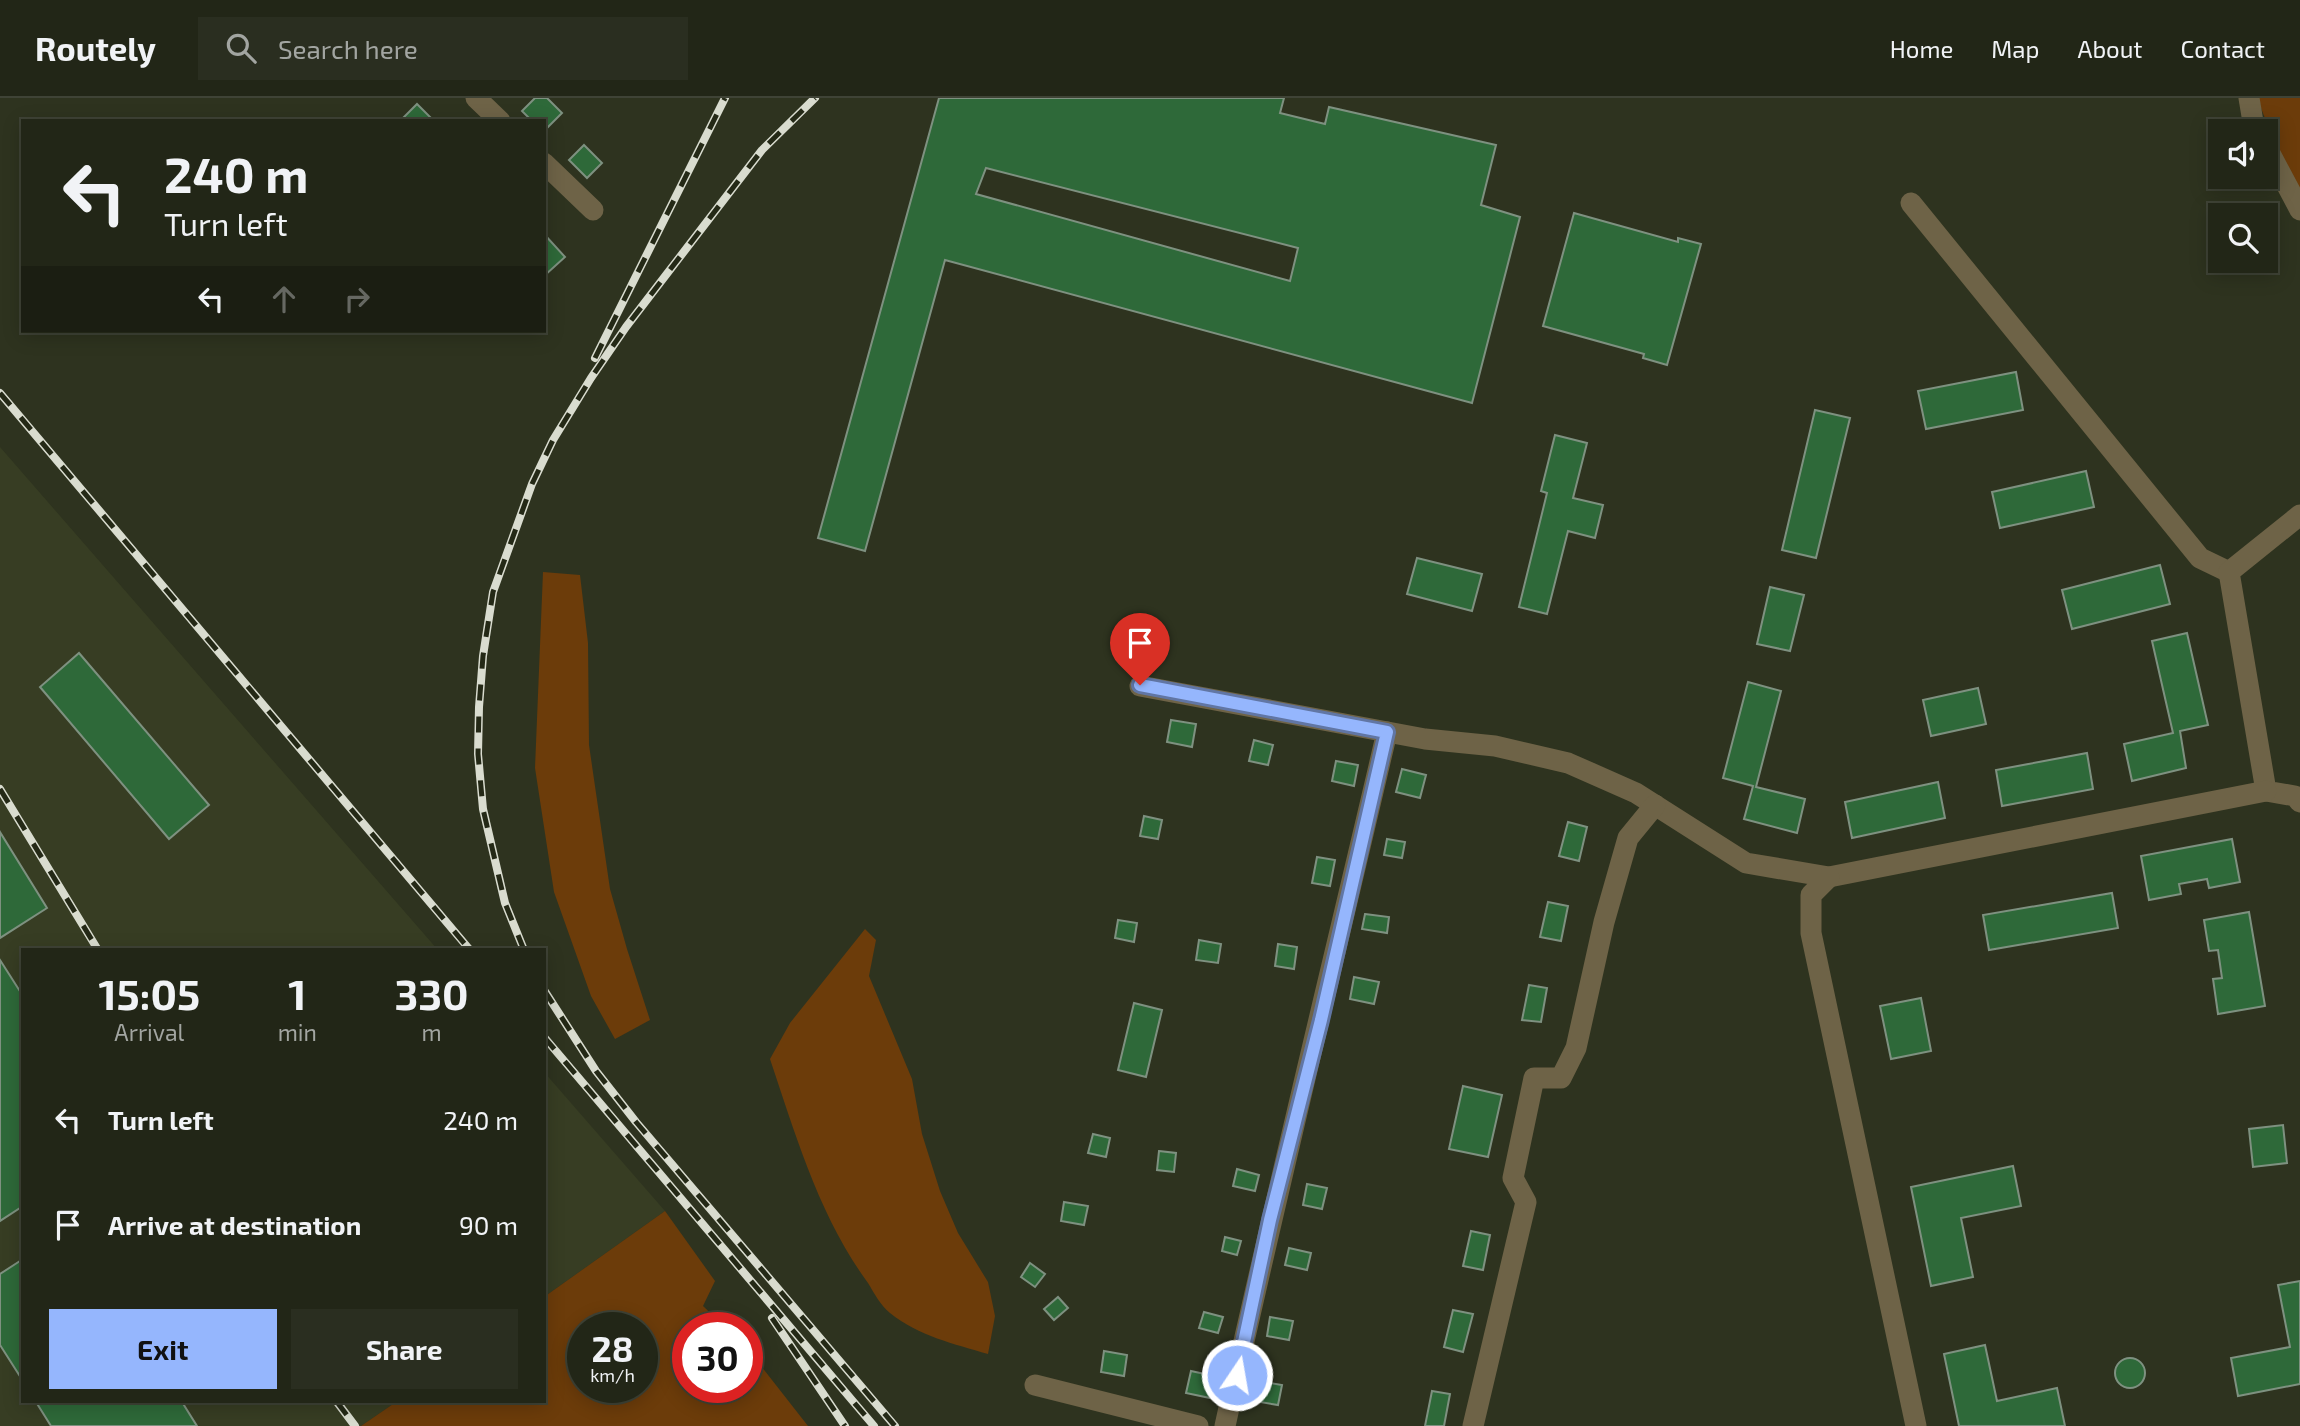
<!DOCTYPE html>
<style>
:root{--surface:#222617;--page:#2a2e20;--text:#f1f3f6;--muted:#a2a5a1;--line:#3f4336;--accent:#95b6fd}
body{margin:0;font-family:"Exo 2",sans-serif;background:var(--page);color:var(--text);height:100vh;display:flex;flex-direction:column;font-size:26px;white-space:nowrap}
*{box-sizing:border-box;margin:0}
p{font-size:23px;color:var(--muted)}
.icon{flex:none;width:38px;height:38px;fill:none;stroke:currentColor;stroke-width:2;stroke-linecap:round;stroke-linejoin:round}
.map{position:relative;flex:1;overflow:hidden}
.side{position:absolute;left:21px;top:850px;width:525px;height:455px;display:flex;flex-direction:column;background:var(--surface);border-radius:0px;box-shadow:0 4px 18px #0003,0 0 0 2px var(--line)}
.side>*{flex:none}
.banner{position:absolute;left:21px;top:21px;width:525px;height:214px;border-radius:0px;box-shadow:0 4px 18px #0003,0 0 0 2px var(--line);background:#222617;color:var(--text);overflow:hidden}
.tools{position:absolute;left:2208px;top:21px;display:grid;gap:14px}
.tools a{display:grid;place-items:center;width:70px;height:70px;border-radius:0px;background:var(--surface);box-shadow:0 4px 18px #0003,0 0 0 2px var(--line);font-size:35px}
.speed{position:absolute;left:567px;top:1214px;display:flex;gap:14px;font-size:35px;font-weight:700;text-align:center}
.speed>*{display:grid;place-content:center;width:91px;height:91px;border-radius:50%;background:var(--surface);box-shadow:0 4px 18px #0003,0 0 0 2px var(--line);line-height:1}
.speed small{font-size:18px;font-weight:400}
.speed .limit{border:10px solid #d22;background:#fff;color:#111}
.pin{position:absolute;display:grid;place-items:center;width:60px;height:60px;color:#fff;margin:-72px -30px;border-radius:50% 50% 50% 0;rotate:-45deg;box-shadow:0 0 7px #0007}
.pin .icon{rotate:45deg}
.me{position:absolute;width:77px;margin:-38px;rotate:12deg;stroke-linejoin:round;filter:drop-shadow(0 0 5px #0008)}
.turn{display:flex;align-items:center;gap:24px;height:147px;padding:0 28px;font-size:32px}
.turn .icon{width:91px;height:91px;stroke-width:2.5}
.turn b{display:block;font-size:49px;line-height:60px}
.lanes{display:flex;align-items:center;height:66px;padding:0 28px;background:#0003;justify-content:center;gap:35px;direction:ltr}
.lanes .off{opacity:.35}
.eta{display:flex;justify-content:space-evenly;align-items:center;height:119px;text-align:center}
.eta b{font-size:42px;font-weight:700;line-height:49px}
.primary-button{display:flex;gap:14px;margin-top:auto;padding:14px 28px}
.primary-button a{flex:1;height:80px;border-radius:0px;background:var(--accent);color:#111;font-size:28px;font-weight:700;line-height:80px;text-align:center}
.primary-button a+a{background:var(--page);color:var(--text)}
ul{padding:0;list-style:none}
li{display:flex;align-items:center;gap:21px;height:105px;padding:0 28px}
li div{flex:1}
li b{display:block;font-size:26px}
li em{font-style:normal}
header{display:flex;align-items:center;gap:42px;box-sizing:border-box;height:98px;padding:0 35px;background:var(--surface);border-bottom:2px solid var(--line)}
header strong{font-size:33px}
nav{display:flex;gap:38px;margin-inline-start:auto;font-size:24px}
.search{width:490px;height:63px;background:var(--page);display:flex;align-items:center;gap:18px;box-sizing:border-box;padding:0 24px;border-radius:0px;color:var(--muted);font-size:26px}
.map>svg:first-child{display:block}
.built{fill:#373d23}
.green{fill:#6c3c0a;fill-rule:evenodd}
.building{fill:#2e6939;stroke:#7e9180;stroke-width:2;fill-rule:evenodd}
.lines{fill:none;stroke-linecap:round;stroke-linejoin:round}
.minor{stroke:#6e6347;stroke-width:21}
.rail-casing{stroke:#d9dccf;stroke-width:8}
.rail{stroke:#242916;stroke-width:5;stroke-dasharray:16;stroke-linecap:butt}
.route-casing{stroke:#6176a4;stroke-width:18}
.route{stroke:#95b6fd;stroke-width:12}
</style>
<header>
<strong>Routely</strong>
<div class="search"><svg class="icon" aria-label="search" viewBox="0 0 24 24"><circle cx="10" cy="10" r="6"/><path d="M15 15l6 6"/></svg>Search here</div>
<nav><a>Home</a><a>Map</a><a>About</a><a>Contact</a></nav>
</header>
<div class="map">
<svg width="2300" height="1328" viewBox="0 0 2300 1328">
<rect width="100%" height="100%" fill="#2e331f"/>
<g class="built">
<path d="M0,349L438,852H23V1304H396L361,1328H0Z"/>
<path d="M544,974L665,1113L544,1199Z"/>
</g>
<g class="green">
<path d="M2257,0H2300V94L2272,38Z"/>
<path d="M543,474L580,477L588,545L589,647L610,791L627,851L650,922L615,941L591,898L554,794L535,670Z"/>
<path d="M865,831L876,842L869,878L912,981L922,1036L940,1093L958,1135L988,1184L995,1218L988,1256C954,1246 919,1238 890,1215C881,1208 874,1195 868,1185C819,1118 796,1038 770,961L790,925Z"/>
<path d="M665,1113L715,1183L703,1208L726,1230H688V1290H747V1250L808,1328H361L396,1304H544V1199ZM642,1230V1290H583V1230Z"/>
</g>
<g class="building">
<path d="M535,0H547L562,15L544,33V23H532L522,13Z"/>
<path d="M939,0H1284L1280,15L1325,26L1329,9L1496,47L1481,107L1520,119L1472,305L945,162L865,453L818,440ZM986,70L1298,150L1290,183L976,96Z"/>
<path d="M417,6L434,23H400Z"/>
<path d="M584,47L602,65L587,80L569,62Z"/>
<path d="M1574,115L1678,144V140L1701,146L1667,267L1643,260L1644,256L1543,228Z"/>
<path d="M544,136L565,159L544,178Z"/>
<path d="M2016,274L2023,312L1926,331L1918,293Z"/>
<path d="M1815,312L1850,320L1816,460L1782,452Z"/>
<path d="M1555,337L1587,345L1573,400L1603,407L1595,440L1568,433L1547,516L1519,509L1547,395L1541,393Z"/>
<path d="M2086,373L2094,409L2000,430L1992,394Z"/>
<path d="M1417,460L1482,476L1472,513L1407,496Z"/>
<path d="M2160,467L2170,506L2072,531L2062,492Z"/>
<path d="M1770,489L1804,497L1790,553L1757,546Z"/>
<path d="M2187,535L2208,627L2180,633L2186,670L2132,683L2124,646L2173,635L2152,543Z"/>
<path d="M79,555L209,707L169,741L40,589Z"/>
<path d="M1748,584L1781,593L1756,689L1805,701L1797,735L1744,721L1753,688L1723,680Z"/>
<path d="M1978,590L1986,626L1931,638L1923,602Z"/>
<path d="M1171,622L1196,626L1192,649L1167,644Z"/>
<path d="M1254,642L1273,647L1268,667L1249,663Z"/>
<path d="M2087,655L2093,691L2002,708L1996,672Z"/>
<path d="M1336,663L1358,667L1354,688L1332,683Z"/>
<path d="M1402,671L1426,677L1420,700L1396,694Z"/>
<path d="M1938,684L1945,720L1852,740L1845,704Z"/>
<path d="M1144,718L1162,722L1158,741L1140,738Z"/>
<path d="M1568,724L1587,729L1579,763L1559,758Z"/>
<path d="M0,734L47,810L0,840Z"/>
<path d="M1387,741L1405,744L1402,760L1384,757Z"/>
<path d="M2232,741L2240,784L2209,790L2207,781L2179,786L2181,796L2149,802L2141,758Z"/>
<path d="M1317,759L1335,762L1330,788L1312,785Z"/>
<path d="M2112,795L2118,830L1989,852L1983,817Z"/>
<path d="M1548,804L1568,808L1561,843L1540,839Z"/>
<path d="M2249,814L2265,908L2218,916L2213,881L2222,880L2218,852L2209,853L2204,822Z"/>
<path d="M1365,816L1389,819L1387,835L1362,831Z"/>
<path d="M1118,822L1137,825L1134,844L1115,840Z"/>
<path d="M1199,842L1221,846L1218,865L1196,862Z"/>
<path d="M1278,846L1297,849L1294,871L1275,868Z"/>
<path d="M0,862L23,898V1108L0,1123Z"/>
<path d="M1354,879L1379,884L1374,906L1350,901Z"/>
<path d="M1529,887L1547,890L1541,924L1522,922Z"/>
<path d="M1921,900L1931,953L1891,961L1880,908Z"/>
<path d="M1134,905L1162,912L1146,979L1118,972Z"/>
<path d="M1463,988L1502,997L1488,1059L1449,1051Z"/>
<path d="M2283,1027L2287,1065L2253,1069L2249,1031Z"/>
<path d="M1093,1036L1110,1040L1106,1059L1088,1055Z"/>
<path d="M1159,1053L1176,1055L1174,1074L1157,1072Z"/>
<path d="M2013,1068L2021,1108L1961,1120L1973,1179L1931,1188L1911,1089Z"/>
<path d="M1237,1071L1259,1077L1255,1093L1233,1088Z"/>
<path d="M1307,1086L1327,1090L1322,1111L1303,1107Z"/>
<path d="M1064,1104L1088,1108L1084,1127L1061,1123Z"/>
<path d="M1471,1133L1490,1137L1483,1172L1463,1168Z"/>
<path d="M1225,1139L1241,1143L1237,1157L1222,1153Z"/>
<path d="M1289,1150L1311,1155L1307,1172L1285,1167Z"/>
<path d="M23,1161V1283L0,1247V1176Z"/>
<path d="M1030,1165L1045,1176L1035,1189L1021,1179Z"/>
<path d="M2300,1183V1286L2238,1298L2231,1260L2290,1249L2278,1187Z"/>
<path d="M1058,1199L1068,1210L1054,1222L1044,1211Z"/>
<path d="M1453,1212L1473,1216L1463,1254L1444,1249Z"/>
<path d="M1204,1214L1223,1219L1218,1235L1199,1230Z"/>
<path d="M1270,1219L1293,1223L1289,1242L1267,1238Z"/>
<path d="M1985,1247L1997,1303L2057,1290L2065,1328H1959L1944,1256Z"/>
<path d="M1104,1253L1127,1257L1124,1278L1101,1274Z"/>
<circle cx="2130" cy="1275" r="15"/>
<path d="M1191,1273L1214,1278L1210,1300L1186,1295Z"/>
<path d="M1263,1284L1282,1287L1278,1307L1260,1304Z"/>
<path d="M1432,1293L1450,1296L1444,1328H1425Z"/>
<path d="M36,1304H182L197,1328H51Z"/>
</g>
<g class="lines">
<g class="minor">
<path d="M476,0L500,23"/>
<path d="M2249,0L2253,24L2258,33"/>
<path d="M2266,48L2300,112"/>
<path d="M544,65L593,112"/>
<path d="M1911,105L2200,460L2229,474"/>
<path d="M2300,417L2229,474L2266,693L2295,698L2300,704"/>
<path d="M1140,588L1425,641L1495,648L1568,665L1636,695L1746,765L1829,779L2266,693"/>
<path d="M1829,779L1811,797V835L1916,1328"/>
<path d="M1035,1287L1198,1328"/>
<path d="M1225,1328C1276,1096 1333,866 1387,634"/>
<path d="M1473,1328L1526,1104L1513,1080L1534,980H1561L1576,950L1604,824L1628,740L1655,707"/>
</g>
<g class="rail-casing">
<g id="rail">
<path d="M595,260L725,0"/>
<path d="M0,295L470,852"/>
<path d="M0,691L98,852"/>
<path d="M524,852L505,805L483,711L478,656L479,609L483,558L493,494L532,386L553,342L591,280L626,229L762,52L815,0"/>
<path d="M544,892L596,973L636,1024L895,1328"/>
<path d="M544,939L874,1328"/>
<path d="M772,1220L845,1328"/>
<path d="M337,1304L355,1328"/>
</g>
</g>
<use href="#rail" class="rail"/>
</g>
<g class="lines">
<g class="route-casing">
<path id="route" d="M1140,587L1387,634L1321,922L1270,1122L1237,1277"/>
</g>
<use href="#route" class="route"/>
</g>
</svg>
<div class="tools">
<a><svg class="icon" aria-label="sound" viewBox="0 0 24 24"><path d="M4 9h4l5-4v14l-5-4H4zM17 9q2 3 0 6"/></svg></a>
<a><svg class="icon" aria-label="search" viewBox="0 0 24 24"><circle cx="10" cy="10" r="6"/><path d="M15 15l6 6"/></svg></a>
</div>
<div class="speed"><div>28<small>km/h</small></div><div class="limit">30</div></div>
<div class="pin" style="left:1140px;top:587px;background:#d93025"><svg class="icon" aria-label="arrive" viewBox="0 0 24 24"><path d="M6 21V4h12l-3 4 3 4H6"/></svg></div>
<svg class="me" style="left:1237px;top:1277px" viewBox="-20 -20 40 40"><circle r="17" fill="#95b6fd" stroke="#fff" stroke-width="3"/><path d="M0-11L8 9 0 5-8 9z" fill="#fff"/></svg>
<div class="banner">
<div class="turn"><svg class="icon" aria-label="left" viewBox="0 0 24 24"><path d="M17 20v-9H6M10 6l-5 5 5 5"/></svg><div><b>240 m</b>Turn left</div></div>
<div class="lanes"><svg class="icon" aria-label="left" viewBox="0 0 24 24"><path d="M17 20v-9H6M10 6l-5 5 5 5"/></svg><svg class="icon off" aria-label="ahead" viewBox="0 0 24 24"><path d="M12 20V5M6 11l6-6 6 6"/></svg><svg class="icon off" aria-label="right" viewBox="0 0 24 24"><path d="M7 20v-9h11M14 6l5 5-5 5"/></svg></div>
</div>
<section class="side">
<div class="eta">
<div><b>15:05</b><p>Arrival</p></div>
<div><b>1</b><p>min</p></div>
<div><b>330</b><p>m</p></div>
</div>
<ul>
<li><svg class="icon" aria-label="left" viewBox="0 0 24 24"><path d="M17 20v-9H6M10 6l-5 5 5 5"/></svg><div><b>Turn left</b></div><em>240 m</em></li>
<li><svg class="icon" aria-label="arrive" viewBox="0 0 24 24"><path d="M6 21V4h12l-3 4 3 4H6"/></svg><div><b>Arrive at destination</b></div><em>90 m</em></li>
</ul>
<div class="primary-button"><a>Exit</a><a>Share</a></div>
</section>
</div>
